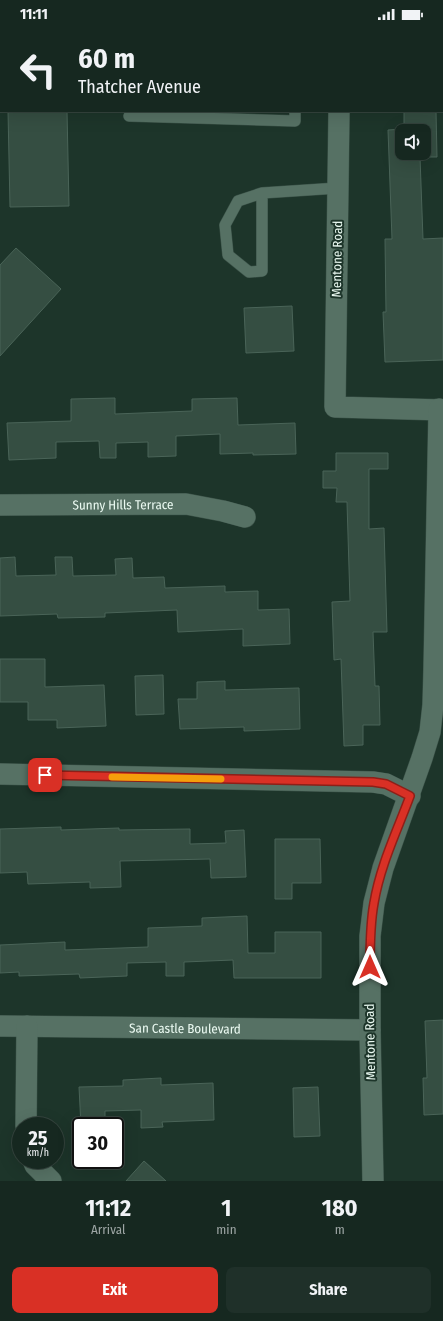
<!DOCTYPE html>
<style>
:root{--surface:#162820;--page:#1f3029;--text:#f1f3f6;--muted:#9ea6a5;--line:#35443e;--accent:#d93025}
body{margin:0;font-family:"Fira Sans Condensed",sans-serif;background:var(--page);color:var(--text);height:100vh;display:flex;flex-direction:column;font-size:15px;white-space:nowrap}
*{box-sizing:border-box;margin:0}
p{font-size:13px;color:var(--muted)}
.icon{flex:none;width:22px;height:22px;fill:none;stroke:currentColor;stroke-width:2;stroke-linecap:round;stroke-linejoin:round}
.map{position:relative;height:1153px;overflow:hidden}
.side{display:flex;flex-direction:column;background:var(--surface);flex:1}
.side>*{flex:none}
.banner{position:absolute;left:0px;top:0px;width:443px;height:84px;box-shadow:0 4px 16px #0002,0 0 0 1px var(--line);background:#162820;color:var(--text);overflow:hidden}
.tools{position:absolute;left:395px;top:96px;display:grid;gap:8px}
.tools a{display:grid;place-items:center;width:36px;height:36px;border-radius:8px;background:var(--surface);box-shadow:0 4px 16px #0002,0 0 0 1px var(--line);font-size:20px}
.speed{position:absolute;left:12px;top:1089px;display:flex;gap:8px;font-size:20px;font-weight:700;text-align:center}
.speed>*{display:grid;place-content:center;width:52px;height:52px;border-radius:50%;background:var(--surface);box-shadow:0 4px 16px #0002,0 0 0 1px var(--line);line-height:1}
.speed small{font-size:10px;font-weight:400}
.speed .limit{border:2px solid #111;border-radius:6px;background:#fff;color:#111}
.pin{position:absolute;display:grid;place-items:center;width:34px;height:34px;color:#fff;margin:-17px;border-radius:8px;box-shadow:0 2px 6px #0006}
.me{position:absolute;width:44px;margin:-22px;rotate:0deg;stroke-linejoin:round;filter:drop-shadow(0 0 3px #0008)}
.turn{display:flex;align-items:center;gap:14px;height:84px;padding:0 12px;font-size:18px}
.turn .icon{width:52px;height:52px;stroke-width:2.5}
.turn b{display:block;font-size:28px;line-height:34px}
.eta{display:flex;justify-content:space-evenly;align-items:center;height:68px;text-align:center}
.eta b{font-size:24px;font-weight:700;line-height:28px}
.cta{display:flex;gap:8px;margin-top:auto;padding:8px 12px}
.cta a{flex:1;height:46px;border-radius:8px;background:var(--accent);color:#fff;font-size:16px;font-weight:700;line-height:46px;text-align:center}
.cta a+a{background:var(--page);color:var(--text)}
.status{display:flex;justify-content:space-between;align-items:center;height:28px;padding:0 20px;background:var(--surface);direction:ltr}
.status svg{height:11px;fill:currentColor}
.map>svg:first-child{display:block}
.building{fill:#354e42;stroke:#4a6458;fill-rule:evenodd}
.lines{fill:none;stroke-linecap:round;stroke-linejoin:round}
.lane-casing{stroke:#3b5248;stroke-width:12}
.street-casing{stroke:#3b5248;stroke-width:22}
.lane{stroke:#567164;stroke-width:11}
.street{stroke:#567164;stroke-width:21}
.route-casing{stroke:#8d1f18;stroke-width:10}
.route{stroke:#d93025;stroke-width:7}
.slow{stroke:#f59e0b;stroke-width:7}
.labels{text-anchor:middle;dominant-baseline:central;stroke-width:4;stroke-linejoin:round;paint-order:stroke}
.street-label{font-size:13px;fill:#eaf9f1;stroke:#1d352a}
</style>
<div class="status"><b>11:11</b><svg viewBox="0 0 49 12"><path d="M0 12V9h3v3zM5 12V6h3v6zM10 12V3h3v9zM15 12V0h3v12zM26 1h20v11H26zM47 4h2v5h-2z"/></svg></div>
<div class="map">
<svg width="443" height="1153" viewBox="0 0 443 1153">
<rect width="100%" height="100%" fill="#1d352a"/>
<g class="building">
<path d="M8,83H67L69,178L10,179Z"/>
<path d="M404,83H436L437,129H420L423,211L443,210V332L385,334L383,284H386L385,211H392L388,102L404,101ZM402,103H424V125H402Z"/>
<path d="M16,220L61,261L0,328V237Z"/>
<path d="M292,278L294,323L246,325L244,280Z"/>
<path d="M115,370V386L192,383V371L237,370L238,397L295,395L296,426L253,427V425L220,426V406L176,408V428L148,429V414L116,415V430H100L99,413L56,414V430L9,432L7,395L71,393V371Z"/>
<path d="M336,425H388V441H369V501L384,500L387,604H373L375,658H379L380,697H363V717L344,718L341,631L334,632L332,574L350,573L347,474H336L337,460H323V443H336Z"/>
<path d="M15,529L16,548L56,547L55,529H72L73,548L116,547L115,531L132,530L133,550L164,549L165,560L225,558V564L258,563V582L289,581L290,616L243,618V601L178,604L177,582L105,585V589L58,590L57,586L0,588V530Z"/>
<path d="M0,631H45V659L104,657L106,698L57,700V692H28V674H0Z"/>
<path d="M163,647L164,686L136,687L135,648Z"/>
<path d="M225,653V662L299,660L300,701L244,703V699L180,701L178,671H197V654Z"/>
<path d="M61,799V802L119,800V802L190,801V816L226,815L225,803L244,802L246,849L211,850L210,831L120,833L121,859L90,860V854L28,856L27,844L0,845V801Z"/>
<path d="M275,811H320L321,855H292V871H275Z"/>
<path d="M247,888L248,925H275V904H321V950H234L233,932L184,934V948H166V934L127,935V948L80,950L79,946L19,948V944L0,945V917L65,914V922L148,919V900L202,898V890Z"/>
<path d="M443,992V1086L424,1087L423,1050H427L425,993Z"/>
<path d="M161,1050V1057L213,1055L214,1092L162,1094L163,1099L141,1100V1082L105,1083V1098H81L79,1059L123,1058V1052Z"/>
<path d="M318,1059L320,1108L294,1109L293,1060Z"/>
<path d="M144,1133L166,1153H126Z"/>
</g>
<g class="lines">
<g class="lane-casing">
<g id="lane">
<path d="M129,88L295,93V83"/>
<path d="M262,165V243L249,244L228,227L225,197L238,173L262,165L338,160"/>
</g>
</g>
<g class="street-casing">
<g id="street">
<path d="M340,1V0"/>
<path d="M339,83L335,379L443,382"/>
<path id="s1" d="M0,477L186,476L223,483L245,489"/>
<path d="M0,746L373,754L386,756L410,768"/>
<path id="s2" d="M0,998L370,1002"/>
<path d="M26,1098L27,998"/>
<path d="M33,1132L35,1137L51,1153"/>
<path d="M373,1153L370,1002V908L374,875L383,840L422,730L430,704L433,677L434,641L439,381"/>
</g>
</g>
<use href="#lane" class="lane"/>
<use href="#street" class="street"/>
</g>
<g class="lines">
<g class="route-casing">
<path id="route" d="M45,747L373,754L386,756L410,768C397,803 380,838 374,875C370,896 370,918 370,939"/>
</g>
<use href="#route" class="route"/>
<path class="slow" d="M112,749L221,751"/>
</g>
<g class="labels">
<g class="street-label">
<text transform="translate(337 231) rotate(-89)">Mentone Road</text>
<text stroke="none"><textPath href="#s1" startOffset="123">Sunny Hills Terrace</textPath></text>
<text stroke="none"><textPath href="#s2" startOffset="185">San Castle Boulevard</textPath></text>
<text transform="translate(370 1014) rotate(-91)">Mentone Road</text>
</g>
</g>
</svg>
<div class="tools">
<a><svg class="icon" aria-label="sound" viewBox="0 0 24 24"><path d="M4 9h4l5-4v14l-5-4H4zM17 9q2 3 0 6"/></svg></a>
</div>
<div class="speed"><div>25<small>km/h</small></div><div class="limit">30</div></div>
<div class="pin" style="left:45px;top:747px;background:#d93025"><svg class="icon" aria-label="arrive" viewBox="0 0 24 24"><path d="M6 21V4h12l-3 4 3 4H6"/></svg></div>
<svg class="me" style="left:370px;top:939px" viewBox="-20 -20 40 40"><path d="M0-17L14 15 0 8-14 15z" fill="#d93025" stroke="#fff" stroke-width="4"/></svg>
<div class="banner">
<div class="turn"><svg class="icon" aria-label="left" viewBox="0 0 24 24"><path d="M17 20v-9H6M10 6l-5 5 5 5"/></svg><div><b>60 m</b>Thatcher Avenue</div></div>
</div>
</div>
<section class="side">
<div class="eta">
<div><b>11:12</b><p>Arrival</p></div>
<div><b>1</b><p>min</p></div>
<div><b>180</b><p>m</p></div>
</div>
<div class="cta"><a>Exit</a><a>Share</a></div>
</section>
